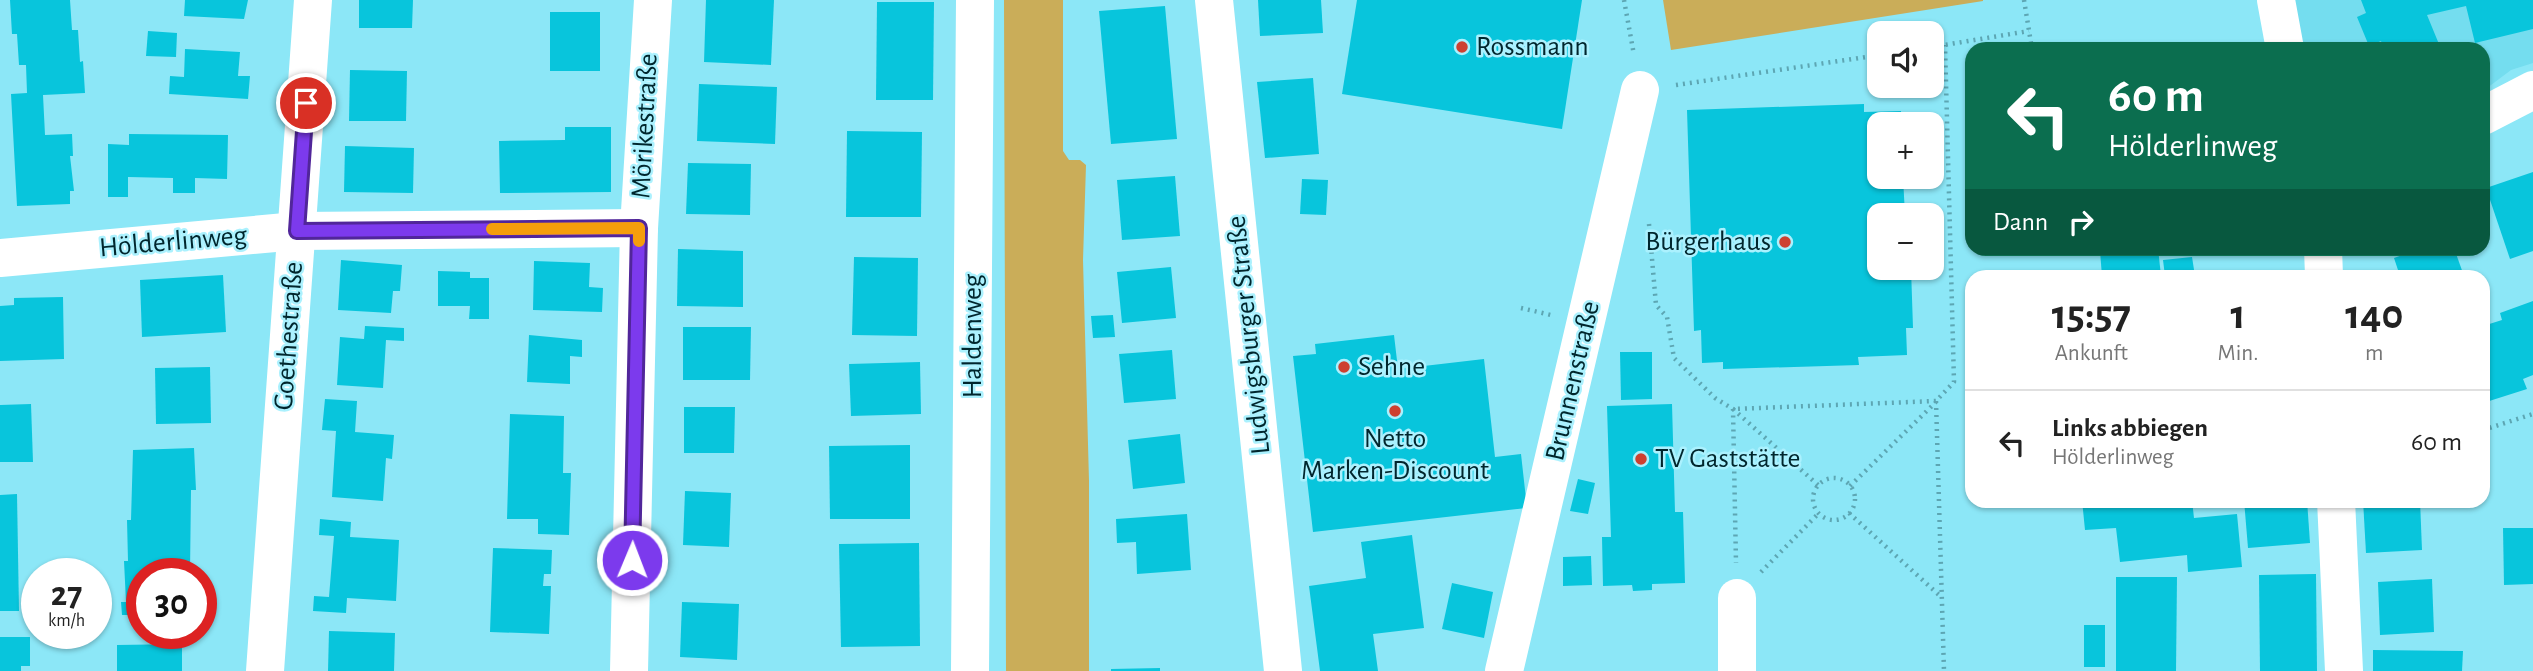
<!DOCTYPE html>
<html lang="de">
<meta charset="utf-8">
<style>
:root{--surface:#fff;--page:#f6f6f6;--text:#222;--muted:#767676;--line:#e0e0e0}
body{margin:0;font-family:"Alegreya Sans",sans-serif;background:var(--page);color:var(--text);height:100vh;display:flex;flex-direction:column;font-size:26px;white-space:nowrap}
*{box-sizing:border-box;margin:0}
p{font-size:23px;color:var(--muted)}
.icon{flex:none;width:38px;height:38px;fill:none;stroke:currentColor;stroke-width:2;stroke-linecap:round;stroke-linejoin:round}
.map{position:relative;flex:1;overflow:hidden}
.details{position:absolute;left:1965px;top:270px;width:525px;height:238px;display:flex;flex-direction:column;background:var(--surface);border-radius:21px;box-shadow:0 2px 5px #0004}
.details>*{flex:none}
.top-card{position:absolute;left:1965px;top:42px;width:525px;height:214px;border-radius:21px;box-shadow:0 2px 5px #0004;background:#0b6e4f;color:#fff;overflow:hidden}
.buttons{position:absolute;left:1867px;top:21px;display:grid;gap:14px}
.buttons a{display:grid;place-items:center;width:77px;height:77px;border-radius:14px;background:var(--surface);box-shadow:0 2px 5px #0004;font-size:35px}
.speed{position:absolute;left:21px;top:558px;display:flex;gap:14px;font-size:35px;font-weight:700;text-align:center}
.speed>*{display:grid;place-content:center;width:91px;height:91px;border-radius:50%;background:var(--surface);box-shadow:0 2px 5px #0004;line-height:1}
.speed small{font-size:18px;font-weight:400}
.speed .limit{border:10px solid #d22;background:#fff;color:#111}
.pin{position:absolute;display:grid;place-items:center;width:60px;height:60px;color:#fff;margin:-30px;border:4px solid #fff;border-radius:50%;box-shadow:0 2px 7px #0007}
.me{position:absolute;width:77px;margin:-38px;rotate:1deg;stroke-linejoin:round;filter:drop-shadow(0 0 5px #0008)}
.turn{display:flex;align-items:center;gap:24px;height:147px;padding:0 28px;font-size:32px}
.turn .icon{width:91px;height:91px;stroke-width:2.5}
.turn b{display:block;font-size:49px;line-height:60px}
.then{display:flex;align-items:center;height:66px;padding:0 28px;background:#0003;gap:14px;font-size:26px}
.eta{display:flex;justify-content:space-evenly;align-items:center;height:119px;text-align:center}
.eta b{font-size:42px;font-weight:700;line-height:49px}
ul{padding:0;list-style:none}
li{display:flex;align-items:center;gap:21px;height:105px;padding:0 28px;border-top:2px solid var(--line)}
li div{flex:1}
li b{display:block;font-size:26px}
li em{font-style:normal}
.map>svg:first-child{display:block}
.built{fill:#74ddef}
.green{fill:#caad59}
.building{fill:#08c5dc}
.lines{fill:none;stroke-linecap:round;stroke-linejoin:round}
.path{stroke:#5da6b3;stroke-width:4.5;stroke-dasharray:2 5;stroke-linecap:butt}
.minor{stroke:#fff;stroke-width:38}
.route-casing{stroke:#51269a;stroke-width:18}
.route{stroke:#7c3aed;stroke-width:12}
.slow{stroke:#f59e0b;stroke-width:12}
.poi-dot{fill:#cd4030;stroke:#abf1fe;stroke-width:2.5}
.labels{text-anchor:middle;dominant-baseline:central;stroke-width:5;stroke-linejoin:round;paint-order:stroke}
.poi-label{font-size:28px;fill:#00262d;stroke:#abf1fe;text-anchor:start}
.street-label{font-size:28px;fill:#00262d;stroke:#abf1fe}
</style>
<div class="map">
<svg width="2533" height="671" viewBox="0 0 2533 671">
<rect width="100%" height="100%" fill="#8ce7f7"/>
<path class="built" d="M2291,0H2533V63L2511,70L2483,91V49H2302Z"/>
<g class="green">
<path d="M1004,0H1063V151L1069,160H1080L1086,165L1083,260L1089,481V671H1006Z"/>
<path d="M1663,0H1983V1L1671,50Z"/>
</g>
<g class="building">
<path d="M10,0H70L72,30H78L80,62L83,61L85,93L43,95L45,135L72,134L73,156H70L74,191H70V204L17,206L11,94L27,93L26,65H19L17,34H12Z"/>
<path d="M185,0H248L244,19L184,16Z"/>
<path d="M359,0H413L412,28H359Z"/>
<path d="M706,0H774L771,65L704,62Z"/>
<path d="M1258,0H1321L1323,33L1260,36Z"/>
<path d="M1357,0H1582L1562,129L1342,94Z"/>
<path d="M2361,0H2533V29L2475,43L2466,6L2427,15L2441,49H2384L2381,41L2369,46L2357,17L2366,13Z"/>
<path d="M877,2H934L933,100H876Z"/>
<path d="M1165,6L1177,139L1111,144L1099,11Z"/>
<rect x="550" y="12" width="50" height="59"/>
<path d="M148,31L177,33L176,57L146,56Z"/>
<path d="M185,49L240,52L238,76H250L248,99L169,94L170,76L184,77Z"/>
<path d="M350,70L407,71L406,121H349Z"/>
<path d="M1313,78L1319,154L1265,158L1257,82Z"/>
<path d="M699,84L777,87L775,144L697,141Z"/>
<path d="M1864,104V112L1901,111L1902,124H1880V177H1903L1905,215H1880V268H1911L1913,328H1906L1907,355L1858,357L1859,365L1723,369V362L1702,363L1701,330L1694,331L1687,110Z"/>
<path d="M565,127H611V192L500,193L499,141L565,140Z"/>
<path d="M847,131L922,132L921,217H846Z"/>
<path d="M129,134L228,135L227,179L195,178V193H173V178L128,177V197H108V144L129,145Z"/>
<path d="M345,146L414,148L413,193L344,192Z"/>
<path d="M688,163L751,164L750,215L686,214Z"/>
<path d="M2533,172V251L2510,259L2486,188Z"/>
<path d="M1175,176L1180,236L1122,240L1117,180Z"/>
<path d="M1302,179L1328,180L1326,215L1300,214Z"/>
<path d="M2109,248H2158L2161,276H2102L2100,251Z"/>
<path d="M2422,248H2454L2464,276H2400L2394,258Z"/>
<path d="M678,249L743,251V307L677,306Z"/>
<path d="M854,257L918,258L917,336L852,335Z"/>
<path d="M2192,257L2195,276H2165L2163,260Z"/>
<path d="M341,260L402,265L400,291H393L391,313L338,310Z"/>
<path d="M534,261L590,263L589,287L603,288L602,312L533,310Z"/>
<path d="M1171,267L1176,318L1122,323L1117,272Z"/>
<path d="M438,271L470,272V278H489V319H469L470,306H438Z"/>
<path d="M223,275L226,332L142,337L140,280Z"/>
<path d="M63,297L64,359L0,361V306L14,305V298Z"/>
<path d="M2533,301V375L2523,379L2527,389L2483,403V326L2502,320L2500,313Z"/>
<path d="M1113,315L1115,337L1093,338L1091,316Z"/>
<path d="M365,326L404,328V341L386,340L383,388L337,385L340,337L364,339Z"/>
<path d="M683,327H751L750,380H683Z"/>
<path d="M529,335L582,340V357L570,356V384L527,382Z"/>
<path d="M1394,335L1398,369L1484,359L1495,457L1521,454L1527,508L1313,532L1293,356L1316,354L1315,344Z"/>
<path d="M1172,350L1176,399L1124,403L1119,354Z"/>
<path d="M1620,352H1652V399L1621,400Z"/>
<path d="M920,362L921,414L851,416L849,364Z"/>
<path d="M210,367L211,423L156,424L155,368Z"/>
<path d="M325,399L357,401L355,432L394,435L392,459L386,458L383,501L332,497L336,431L322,430Z"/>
<path d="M31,404L33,462H0V405Z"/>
<path d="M1672,404L1675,512H1683L1685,583L1652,584V590L1633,591L1632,585L1603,586L1602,537H1611L1607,406Z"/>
<path d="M684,407H735L734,453H684Z"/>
<path d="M510,414L564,416L563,473H571L569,535L538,534V519H507Z"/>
<path d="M1180,434L1185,483L1133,489L1128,440Z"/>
<path d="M910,445V519H830L829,446Z"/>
<path d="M194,448L196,490H191L190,573L142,574V615H122L121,602H126L124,561H128L127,520H131L133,450Z"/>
<path d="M1578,479L1595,483L1588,514L1570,511Z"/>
<path d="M685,491L731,493L729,547L683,545Z"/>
<path d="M17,494L19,611H0V495Z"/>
<path d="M2082,500H2192L2194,518L2237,514L2242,567L2188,572L2187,555L2120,562L2116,528L2085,530Z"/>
<path d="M2244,500H2307L2310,543L2248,548Z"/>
<path d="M2363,500H2420L2422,550L2366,553Z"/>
<path d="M1187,514L1191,570L1137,574L1136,542L1117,543L1116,519Z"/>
<path d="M320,519L351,522L350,537L399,540L396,601L347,598L346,613L313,611L314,596L329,597L334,536L319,535Z"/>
<path d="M2503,528H2533V584L2504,585Z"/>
<path d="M1412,535L1424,628L1373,634L1378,671H1320L1309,586L1366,578L1361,542Z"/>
<path d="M919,543L920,646L841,647L839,544Z"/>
<path d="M493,548L552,550L551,574H544L543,586H551L549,634L490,632Z"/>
<path d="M1591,556L1592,585L1563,586V557Z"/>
<path d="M2316,574L2317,671H2260L2259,575Z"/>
<path d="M2116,577H2177L2176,671H2116Z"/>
<path d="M2432,579L2434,632L2380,635L2378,582Z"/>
<path d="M1452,583L1493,592L1484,638L1442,629Z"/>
<path d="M682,602L739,604L737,660L680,657Z"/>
<rect x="2084" y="625" width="21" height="42"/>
<path d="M329,631L395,633L394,671H328Z"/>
<path d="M0,637H30V666H21V671H0Z"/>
<path d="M182,644V671H117V645Z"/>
<path d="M2373,650L2463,651L2462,671H2373Z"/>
<path d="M1160,668V671H1111V669Z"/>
</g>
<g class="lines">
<g class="path">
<path d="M1624,0L1634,55"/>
<path d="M2024,0L2032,49"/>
<path d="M1932,47L2029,31"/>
<path d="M1676,85L1880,55"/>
<path d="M1649,224L1656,305L1667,317L1674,358L1715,398L1733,409L1736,563"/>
<path d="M1521,308L1551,315"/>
<path d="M1936,401L1944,671"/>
<path d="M2483,430L2533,414"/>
<circle cx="1834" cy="499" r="21"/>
<path d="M1818,485L1733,409L1936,401L1954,382L1945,45"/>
<path d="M1850,486L1936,402"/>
<path d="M1849,513L1939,595"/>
<path d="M1761,572L1819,513"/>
</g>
<g class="minor">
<path d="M1214,0L1283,671"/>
<path d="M2276,0L2285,49"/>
<path d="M2483,116L2533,90"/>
<path d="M2323,248L2324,276"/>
<path d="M0,258L297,231L639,228"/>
<path d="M2336,500L2344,671"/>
<path d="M1737,598V671"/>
<path d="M265,671L313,0"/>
<path d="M629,671L639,228L653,0"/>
<path d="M970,671L975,0"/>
<path d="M1504,671L1640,90"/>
</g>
</g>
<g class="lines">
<g class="route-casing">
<path id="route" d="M306,103L297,231L639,228L632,560"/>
</g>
<use href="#route" class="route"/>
<path class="slow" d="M492,229L639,228V241"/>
</g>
<g class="poi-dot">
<circle cx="1462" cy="47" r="7"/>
<circle cx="1785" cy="242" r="7"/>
<circle cx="1344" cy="367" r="7"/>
<circle cx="1395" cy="411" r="7"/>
<circle cx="1641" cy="459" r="7"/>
</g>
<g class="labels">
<g class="poi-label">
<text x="1476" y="47">Rossmann</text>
<text x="1771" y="242" text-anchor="end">Bürgerhaus</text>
<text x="1358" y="367">Sehne</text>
<text x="1395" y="439" text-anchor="middle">Netto<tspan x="1395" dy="32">Marken-Discount</tspan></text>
<text x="1655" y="459">TV Gaststätte</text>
</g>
<g class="street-label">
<text transform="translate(645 126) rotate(-87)">Mörikestraße</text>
<text transform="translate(173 242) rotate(-5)">Hölderlinweg</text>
<text transform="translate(1249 335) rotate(-96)">Ludwigsburger Straße</text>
<text transform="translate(289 336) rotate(-86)">Goethestraße</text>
<text transform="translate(973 336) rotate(-90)">Haldenweg</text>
<text transform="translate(1573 381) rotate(-77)">Brunnenstraße</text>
</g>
</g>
</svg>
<div class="buttons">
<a><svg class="icon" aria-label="sound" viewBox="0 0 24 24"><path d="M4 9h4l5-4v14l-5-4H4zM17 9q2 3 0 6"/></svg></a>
<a>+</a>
<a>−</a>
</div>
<div class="speed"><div>27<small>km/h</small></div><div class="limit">30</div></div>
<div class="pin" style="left:306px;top:103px;background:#d93025"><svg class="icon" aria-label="arrive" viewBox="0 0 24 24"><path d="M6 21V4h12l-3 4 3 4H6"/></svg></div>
<svg class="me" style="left:632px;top:560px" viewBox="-20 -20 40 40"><circle r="17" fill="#7c3aed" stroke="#fff" stroke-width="3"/><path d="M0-11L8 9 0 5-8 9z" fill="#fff"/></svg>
<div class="top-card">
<div class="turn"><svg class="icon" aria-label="left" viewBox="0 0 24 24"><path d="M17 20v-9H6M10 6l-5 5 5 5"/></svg><div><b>60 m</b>Hölderlinweg</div></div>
<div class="then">Dann<svg class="icon" aria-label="right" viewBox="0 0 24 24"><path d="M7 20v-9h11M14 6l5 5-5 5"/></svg></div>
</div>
<section class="details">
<div class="eta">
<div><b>15:57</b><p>Ankunft</p></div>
<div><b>1</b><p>Min.</p></div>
<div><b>140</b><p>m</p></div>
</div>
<ul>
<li><svg class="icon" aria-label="left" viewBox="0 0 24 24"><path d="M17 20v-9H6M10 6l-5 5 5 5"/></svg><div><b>Links abbiegen</b><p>Hölderlinweg</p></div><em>60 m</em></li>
</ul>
</section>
</div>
